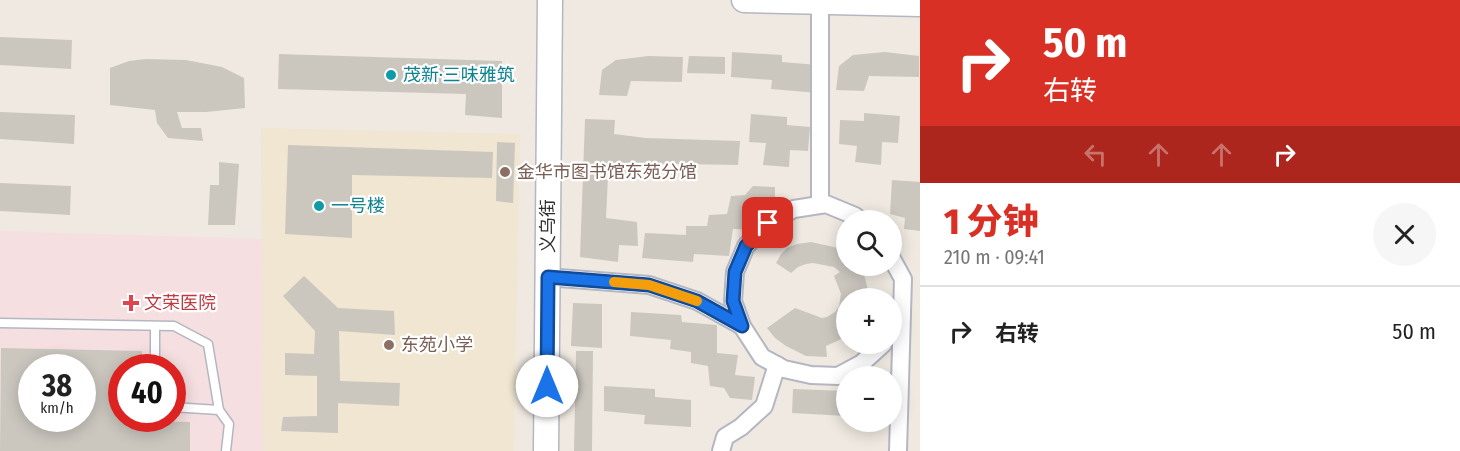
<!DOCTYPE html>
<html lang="zh">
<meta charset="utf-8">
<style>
:root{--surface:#fff;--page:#f6f6f6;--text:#222;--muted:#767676;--line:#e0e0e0;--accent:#d93025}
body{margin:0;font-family:"Fira Sans Condensed","Noto Sans SC",sans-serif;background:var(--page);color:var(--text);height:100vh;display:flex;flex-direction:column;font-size:22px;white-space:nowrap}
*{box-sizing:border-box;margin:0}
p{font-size:20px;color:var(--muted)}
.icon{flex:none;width:33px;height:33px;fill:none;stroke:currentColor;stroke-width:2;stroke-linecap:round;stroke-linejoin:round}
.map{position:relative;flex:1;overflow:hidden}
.drawer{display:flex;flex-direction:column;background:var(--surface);width:540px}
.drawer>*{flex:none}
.top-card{background:#d93025;color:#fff;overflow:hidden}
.controls{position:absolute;left:836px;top:210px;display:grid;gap:12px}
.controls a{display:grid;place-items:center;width:66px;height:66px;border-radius:50%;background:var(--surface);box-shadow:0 3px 15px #0003;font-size:30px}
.speed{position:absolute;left:18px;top:354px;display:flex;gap:12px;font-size:30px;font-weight:700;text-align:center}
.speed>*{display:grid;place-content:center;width:78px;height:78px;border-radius:50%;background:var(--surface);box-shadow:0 3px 15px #0003;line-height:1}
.speed small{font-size:15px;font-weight:400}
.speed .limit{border:9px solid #d22;background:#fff;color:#111}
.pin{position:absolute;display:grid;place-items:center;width:51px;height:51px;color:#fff;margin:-26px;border-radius:12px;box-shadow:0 3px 9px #0006}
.me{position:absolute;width:66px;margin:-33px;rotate:0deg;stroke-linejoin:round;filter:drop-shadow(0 0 4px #0008)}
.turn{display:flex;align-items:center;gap:21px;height:126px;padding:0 24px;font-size:27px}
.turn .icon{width:78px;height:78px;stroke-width:2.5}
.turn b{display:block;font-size:42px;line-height:51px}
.lanes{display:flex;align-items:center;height:57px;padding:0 24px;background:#0003;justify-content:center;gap:30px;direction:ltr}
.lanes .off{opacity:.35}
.round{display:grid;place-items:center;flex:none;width:63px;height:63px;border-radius:32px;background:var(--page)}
.summary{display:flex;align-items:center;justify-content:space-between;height:102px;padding:0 24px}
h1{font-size:36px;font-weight:800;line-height:45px;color:var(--accent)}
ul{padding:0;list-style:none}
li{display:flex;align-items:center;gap:18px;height:90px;padding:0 24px;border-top:2px solid var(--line)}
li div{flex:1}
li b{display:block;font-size:22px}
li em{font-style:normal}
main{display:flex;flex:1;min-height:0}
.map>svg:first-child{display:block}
.education{fill:#f0e6d1}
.medical{fill:#f5dfe0;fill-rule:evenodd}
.building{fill:#cbc7bf;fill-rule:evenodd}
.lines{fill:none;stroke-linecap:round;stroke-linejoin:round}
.lane-casing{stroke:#b4b7c1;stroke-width:11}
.street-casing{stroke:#b4b7c1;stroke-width:20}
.secondary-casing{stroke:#b4b7c1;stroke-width:27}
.lane{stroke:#fff;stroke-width:8}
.street{stroke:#fff;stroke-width:16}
.secondary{stroke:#fff;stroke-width:24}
.route-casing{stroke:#114b97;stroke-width:15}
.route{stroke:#1a73e8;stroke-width:10}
.slow{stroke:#f59e0b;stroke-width:10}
.culture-dot{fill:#0f9aa8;stroke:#fff;stroke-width:2}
.education-dot{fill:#8d6e63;stroke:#fff;stroke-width:2}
.health-dot{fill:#e0444e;stroke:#fff;stroke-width:2}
.labels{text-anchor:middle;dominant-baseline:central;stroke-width:4.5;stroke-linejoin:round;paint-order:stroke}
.culture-label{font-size:18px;fill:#0d838f;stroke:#fff;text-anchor:start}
.education-label{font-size:18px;fill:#785e54;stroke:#fff;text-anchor:start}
.street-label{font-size:18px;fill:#2e2e2e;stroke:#fff}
.health-label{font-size:18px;fill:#be3a42;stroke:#fff;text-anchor:start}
</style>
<main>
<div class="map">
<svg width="920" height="451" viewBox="0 0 920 451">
<rect width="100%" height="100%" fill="#efe9e1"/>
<path class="education" d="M261,128L520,134L514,451H263Z"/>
<path class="medical" d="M0,231L262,239L263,451H0ZM32,368H82V418H32ZM122,368H172V418H122Z"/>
<g class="building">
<path d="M0,37L72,40L71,69L0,65Z"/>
<path d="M732,52L782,55V62L818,65V93L771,89L772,80L731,77Z"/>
<path d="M885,52L919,56V77L869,76L864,91L836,90L839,66L853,55Z"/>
<path d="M279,54L502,61V118L465,115L466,94L278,89Z"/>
<path d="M648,56L683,57L682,82L631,81L627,96L599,95L602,70L616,60Z"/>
<path d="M689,56L725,57V74L687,73Z"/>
<path d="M146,59L186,60L222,67L244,78L245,108L206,112H177L182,128H201L203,141L168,138L157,123L155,110L110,105V68L129,61Z"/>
<path d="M0,112L75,115L74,144L0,139Z"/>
<path d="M864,113L900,116L898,143L882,142L881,165L855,162L857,146L839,144L840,120L864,121Z"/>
<path d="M751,114L787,117V125L810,127L808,151L790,150L789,167L763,165L766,143L749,142Z"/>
<path d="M585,119L615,120L614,134L646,138L740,141L738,165L629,163L625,178L608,177L606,218L637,222L638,246L619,245L618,262L580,257Z"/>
<path d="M497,142L515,143L513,203L496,201Z"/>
<path d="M288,145L493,152L492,178L352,175V238L285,234Z"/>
<path d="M219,162L239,164L235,225H208L210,185H219Z"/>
<path d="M892,180L920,182V231L904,229L905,218L890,214Z"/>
<path d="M0,183L71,186L70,215L0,211Z"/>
<path d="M753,186L775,187V210H754V230L733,229L729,256L694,254L693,262L642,258L645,233L686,235V226H707L709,215L727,214L731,196L745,195Z"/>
<path d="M811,242L838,248L846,253V266H860L865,278L868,290L869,298H846V337L826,346L827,357L806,356L786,346L775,338L767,328L795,308L822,318L827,317L835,312L839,306L841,294L834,276L840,272L834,267L813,263L806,264L798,267L791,273L776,263L781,254L787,248L797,244Z"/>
<path d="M304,276L338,308L394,311L395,335L339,331L340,381L400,383L399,406L338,403V433L281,431L283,417L317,416V376L285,375V353L314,354L315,331L283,296Z"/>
<path d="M573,303L602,304V348L571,346Z"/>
<path d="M631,312L681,315L682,322L717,325V353L738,355L735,375L755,377L752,400L730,398L724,388L710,386L708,366L691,363V352L670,349L671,340L630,336Z"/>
<path d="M1,348L142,351V368H122V418H140V421L190,422V451H0ZM32,368H82V418H32Z"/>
<path d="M576,351H593L592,451H574Z"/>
<path d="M604,386L655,389V397L691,400V427L644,424L645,415L604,411Z"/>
<path d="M793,389L846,391V416L792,413Z"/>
</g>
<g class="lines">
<g class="lane-casing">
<g id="lane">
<path d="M0,323L174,326L208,344L219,410L229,424L226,451"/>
<path d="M152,368L155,356V327"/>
<path d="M172,407L219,410"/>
</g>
</g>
<g class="street-casing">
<g id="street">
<path d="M820,205V2"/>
<path d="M860,220L855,216L826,204L794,209L768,223L746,246L735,272L733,301L742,326L762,357L784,369L811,375L838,376L862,363L883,344"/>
<path d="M891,257L903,279L898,451"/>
<path d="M547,277L649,285L697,301L742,326"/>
<path d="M721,451L725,437L741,427L764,406L777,365"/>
</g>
</g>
<g class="secondary-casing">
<g id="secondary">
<path d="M744,0L920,4"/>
<path d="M546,451L550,0"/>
</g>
</g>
<use href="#lane" class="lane"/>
<use href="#street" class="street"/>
<use href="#secondary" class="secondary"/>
</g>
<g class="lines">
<g class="route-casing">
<path id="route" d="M547,386L548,277L649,285L697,301L742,326L733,301L735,272L746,246L768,223"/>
</g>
<use href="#route" class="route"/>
<path class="slow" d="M614,282L649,285L697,301"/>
</g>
<g class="culture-dot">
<circle cx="391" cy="75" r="6"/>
<circle cx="319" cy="206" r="6"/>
</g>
<g class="education-dot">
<circle cx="505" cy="172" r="6"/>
<circle cx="389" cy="345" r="6"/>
</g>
<path class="health-dot" d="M128 294h6v6h6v6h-6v6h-6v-6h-6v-6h6z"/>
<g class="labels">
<g class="culture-label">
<text x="403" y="75">茂新·三味雅筑</text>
<text x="331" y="206">一号楼</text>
</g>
<g class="education-label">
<text x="517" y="172">金华市图书馆东苑分馆</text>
<text x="401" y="345">东苑小学</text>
</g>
<g class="street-label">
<text transform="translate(548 226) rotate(-90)">义乌街</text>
</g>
<g class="health-label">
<text x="144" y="303">文荣医院</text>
</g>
</g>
</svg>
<div class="controls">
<a><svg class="icon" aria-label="search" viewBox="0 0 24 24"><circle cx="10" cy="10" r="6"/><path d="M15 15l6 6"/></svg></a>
<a>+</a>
<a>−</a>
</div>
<div class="speed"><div>38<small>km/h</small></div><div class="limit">40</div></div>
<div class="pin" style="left:768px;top:223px;background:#d93025"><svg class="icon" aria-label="arrive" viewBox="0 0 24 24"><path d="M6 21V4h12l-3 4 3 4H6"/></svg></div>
<svg class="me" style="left:547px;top:386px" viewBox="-20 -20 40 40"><circle r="19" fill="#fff"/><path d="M0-13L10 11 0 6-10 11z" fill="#1a73e8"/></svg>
</div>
<section class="drawer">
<div class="top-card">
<div class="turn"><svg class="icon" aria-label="right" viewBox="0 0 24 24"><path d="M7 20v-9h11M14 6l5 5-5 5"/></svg><div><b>50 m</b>右转</div></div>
<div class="lanes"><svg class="icon off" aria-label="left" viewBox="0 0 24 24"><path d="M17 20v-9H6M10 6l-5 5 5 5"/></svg><svg class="icon off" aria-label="ahead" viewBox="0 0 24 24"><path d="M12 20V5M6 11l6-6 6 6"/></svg><svg class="icon off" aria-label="ahead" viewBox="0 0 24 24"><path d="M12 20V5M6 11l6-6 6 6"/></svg><svg class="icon" aria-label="right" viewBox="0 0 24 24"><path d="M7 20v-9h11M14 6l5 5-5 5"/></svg></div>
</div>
<div class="summary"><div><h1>1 分钟</h1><p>210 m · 09:41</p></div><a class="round"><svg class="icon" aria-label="close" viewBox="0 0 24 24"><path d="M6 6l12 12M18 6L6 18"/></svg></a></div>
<ul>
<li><svg class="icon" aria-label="right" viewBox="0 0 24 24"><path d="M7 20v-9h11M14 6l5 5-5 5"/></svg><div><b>右转</b></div><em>50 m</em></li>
</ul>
</section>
</main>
